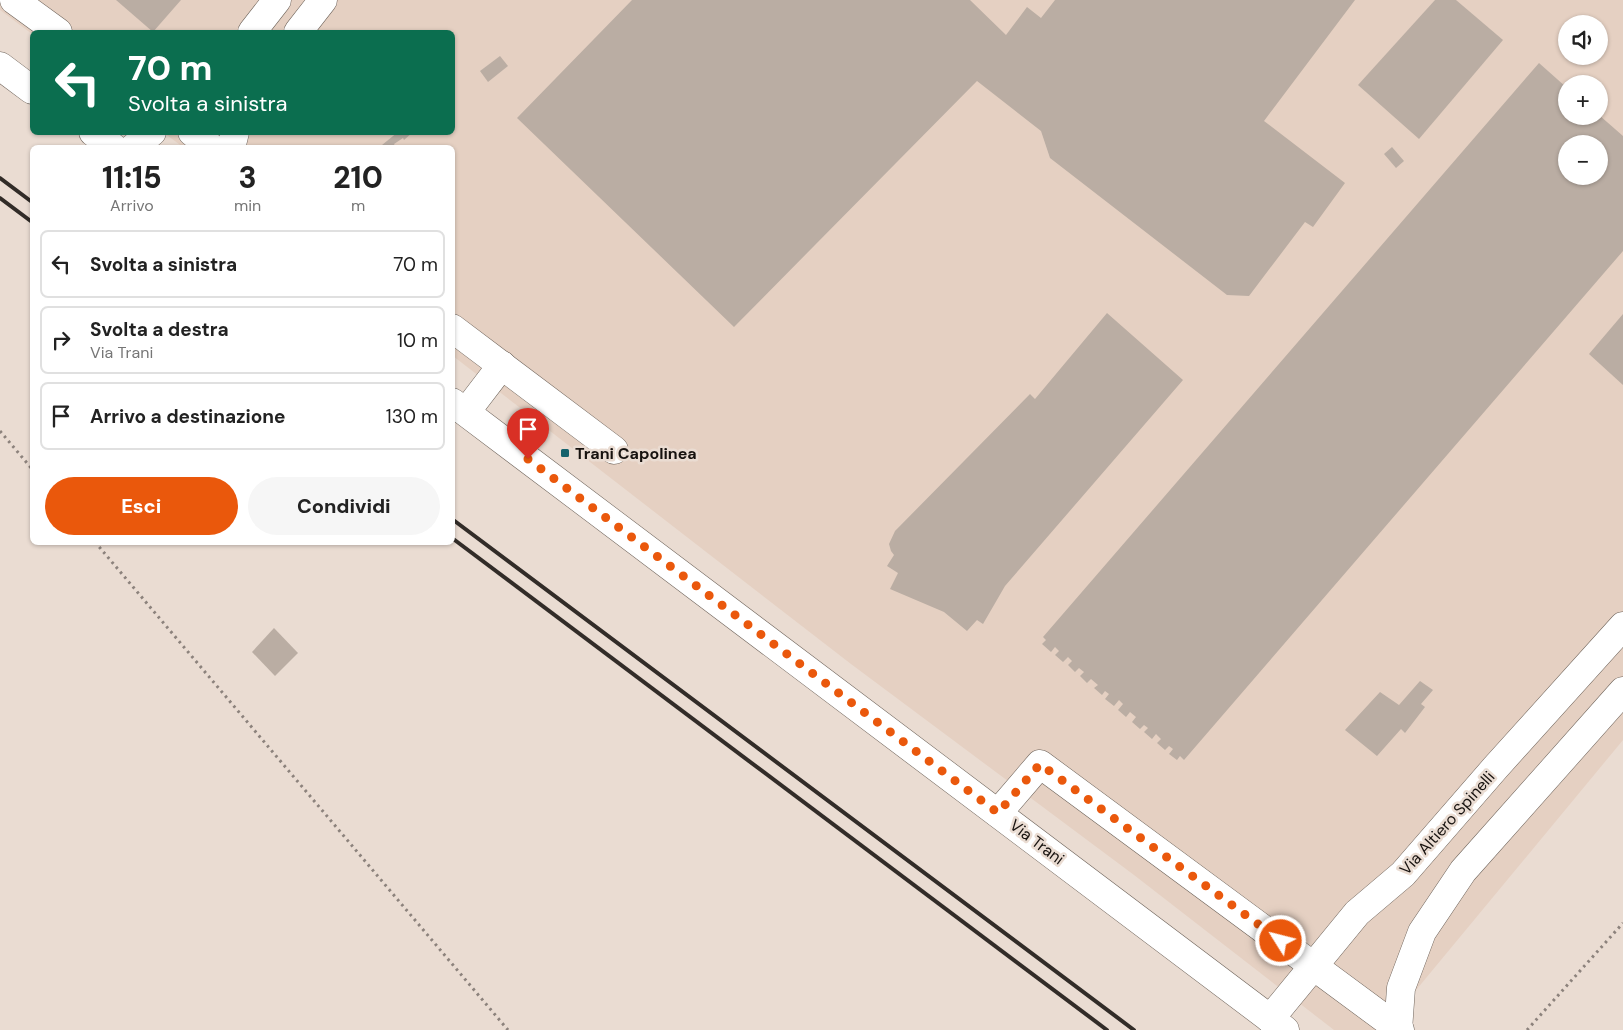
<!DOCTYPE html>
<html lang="it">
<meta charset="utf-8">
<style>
:root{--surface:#fff;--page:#f6f6f6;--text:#222;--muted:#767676;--line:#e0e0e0;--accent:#ea580c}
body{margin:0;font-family:"DM Sans",sans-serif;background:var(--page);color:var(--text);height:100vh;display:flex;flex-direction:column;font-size:19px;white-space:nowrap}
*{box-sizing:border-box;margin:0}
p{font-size:16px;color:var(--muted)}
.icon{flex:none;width:28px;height:28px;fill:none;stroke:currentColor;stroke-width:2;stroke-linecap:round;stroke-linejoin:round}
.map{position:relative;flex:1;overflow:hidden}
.details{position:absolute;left:30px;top:145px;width:425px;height:400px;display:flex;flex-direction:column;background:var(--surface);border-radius:8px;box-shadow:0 1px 4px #0004}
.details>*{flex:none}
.hud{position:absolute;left:30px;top:30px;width:425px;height:105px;border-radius:8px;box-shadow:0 1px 4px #0004;background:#0b6e4f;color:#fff;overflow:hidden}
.buttons{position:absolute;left:1558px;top:15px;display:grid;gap:10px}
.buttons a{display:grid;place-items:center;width:50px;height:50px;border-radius:50%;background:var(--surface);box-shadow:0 1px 4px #0004;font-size:25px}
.pin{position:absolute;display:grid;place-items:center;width:42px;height:42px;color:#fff;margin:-51px -21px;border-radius:50% 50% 50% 0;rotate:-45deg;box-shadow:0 0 5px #0007}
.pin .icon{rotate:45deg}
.me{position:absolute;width:55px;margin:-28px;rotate:306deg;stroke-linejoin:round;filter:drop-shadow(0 0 4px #0008)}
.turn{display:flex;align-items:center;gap:18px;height:105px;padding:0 15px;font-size:22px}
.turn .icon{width:65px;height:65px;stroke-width:2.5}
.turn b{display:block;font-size:35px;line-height:42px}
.eta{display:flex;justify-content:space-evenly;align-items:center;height:85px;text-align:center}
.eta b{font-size:30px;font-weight:800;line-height:35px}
.button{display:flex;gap:10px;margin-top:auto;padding:10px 15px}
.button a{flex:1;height:58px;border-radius:30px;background:var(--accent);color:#fff;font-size:20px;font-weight:800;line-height:58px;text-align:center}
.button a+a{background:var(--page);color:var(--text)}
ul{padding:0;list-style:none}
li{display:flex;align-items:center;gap:15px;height:68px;margin:0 10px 8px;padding:0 5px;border:2px solid var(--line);border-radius:8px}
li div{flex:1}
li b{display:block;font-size:19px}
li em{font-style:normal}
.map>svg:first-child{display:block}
.built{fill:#e5d0c2;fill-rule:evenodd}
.building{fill:#baada3;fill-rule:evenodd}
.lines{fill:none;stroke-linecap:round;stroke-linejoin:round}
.minor-casing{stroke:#6e635a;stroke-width:29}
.major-casing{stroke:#6e635a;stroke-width:29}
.path{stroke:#8c827c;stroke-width:3;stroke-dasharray:2.5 4;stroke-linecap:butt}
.minor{stroke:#fff;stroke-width:28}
.major{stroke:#fff;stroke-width:28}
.rail{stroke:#322c28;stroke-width:4}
.route{stroke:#ea580c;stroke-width:9;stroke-dasharray:0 16.2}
.poi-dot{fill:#15626c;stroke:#eadcd2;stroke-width:2}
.labels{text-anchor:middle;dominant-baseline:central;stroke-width:5;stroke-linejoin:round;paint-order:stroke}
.poi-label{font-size:16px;font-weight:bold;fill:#17120f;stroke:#eadcd2;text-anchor:start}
.street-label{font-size:16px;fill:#17120f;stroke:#eadcd2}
</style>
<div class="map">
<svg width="1623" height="1030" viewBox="0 0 1623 1030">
<rect width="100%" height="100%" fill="#eadcd2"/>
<path class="built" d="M0,0H1623V740L1383,1030H1334L1134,875L851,664L453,356L452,148L183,147L164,133L452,132V32H32V34L0,10ZM1566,24H1599V56H1566ZM1566,84H1599V116H1566ZM1566,144H1599V176H1566Z"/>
<g class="building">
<path d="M116,0H181L153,32Z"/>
<path d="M632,0H970L1006,35L1027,7L1041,18L1055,0H1355L1264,121L1345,183L1313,227L1305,222L1249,296L1227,295L1050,158L1041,131L977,81L734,327L517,118Z"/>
<path d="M1435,0H1456L1503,40L1419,139L1358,85Z"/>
<path d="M500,56L508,66L488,82L480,71Z"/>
<path d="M1539,63L1566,87V116H1599V115L1623,136V251L1184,760L1180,756L1177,760L1169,754L1173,749L1169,746L1165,750L1157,743L1161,739L1156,734L1152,739L1144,732L1148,728L1144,725L1140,729L1132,722L1136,717L1130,712L1126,717L1118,710L1123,704L1119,700L1114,706L1105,699L1109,694L1105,691L1102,695L1094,688L1098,685L1091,679L1087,683L1080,676L1084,672L1079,668L1075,672L1068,665L1072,661L1068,657L1063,662L1055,655L1059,651L1055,647L1051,652L1042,644L1046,640L1043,637ZM1566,144H1599V176H1566Z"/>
<path d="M398,132H413L404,140L403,138L394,144L395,146L393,148H383L382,145Z"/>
<path d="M1392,147L1404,161L1396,168L1384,154Z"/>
<path d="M1107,313L1183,380L1005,586L983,624L977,620L967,631L944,612L890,589L898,573L887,566L894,555L891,551L889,544L895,531L1030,394L1035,399Z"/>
<path d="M1623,314V385L1589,354Z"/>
<path d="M274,628L298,653L275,676L252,652Z"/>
<path d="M1420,681L1433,690L1421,704L1425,707L1405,733L1401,729L1377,756L1345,730L1380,692L1399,705Z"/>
</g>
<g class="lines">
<g class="minor-casing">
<g id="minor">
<path d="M14,0L58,32"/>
<path d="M252,32L277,0"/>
<path d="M298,32L323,0"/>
<path d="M192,132L212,148"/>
<path d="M133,148L152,132"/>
<path d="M231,148L235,132"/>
<path d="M452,328L614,450"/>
<path d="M466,412L502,365"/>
<path d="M998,813L1040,764L1400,1030"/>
<path d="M1270,1019L1357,913L1403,874L1495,768L1623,626"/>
<path d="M1398,1030L1401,988L1422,932L1463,871L1623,691"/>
</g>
</g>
<g class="major-casing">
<g id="major">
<path d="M0,66L32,90"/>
<path d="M93,132L114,148"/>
<path d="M452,402L1285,1030"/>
</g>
</g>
<g class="path">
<path d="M0,431L32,469"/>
<path d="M95,542L508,1030"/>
<path d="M1527,1030L1623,923"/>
</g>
<use href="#minor" class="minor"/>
<use href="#major" class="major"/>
<g class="rail">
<path d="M0,178L32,202"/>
<path d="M0,198L32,222"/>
<path d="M452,519L1134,1030"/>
<path d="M452,538L1107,1030"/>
</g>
</g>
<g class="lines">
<path class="route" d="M528,459L998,813L1040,764L1281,941"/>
</g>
<rect class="poi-dot" x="560" y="448" width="10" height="10" rx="2.5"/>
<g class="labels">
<g class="poi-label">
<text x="575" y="453">Trani Capolinea</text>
</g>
<g class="street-label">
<text transform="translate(1447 823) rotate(-48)">Via Altiero Spinelli</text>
<text transform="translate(1037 842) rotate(37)">Via Trani</text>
</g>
</g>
</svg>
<div class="buttons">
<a><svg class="icon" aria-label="sound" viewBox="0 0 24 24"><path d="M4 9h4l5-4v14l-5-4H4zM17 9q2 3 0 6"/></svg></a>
<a>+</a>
<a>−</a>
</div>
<div class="pin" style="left:528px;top:459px;background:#d93025"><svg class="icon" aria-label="arrive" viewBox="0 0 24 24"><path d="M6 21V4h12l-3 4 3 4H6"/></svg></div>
<svg class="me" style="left:1281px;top:941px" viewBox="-20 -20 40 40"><circle r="17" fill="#ea580c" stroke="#fff" stroke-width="3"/><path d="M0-11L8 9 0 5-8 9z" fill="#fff"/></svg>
<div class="hud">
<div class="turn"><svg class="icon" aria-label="left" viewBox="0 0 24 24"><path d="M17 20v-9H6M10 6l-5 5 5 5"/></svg><div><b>70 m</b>Svolta a sinistra</div></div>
</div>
<section class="details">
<div class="eta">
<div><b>11:15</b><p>Arrivo</p></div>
<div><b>3</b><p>min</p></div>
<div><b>210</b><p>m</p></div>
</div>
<ul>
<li><svg class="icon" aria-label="left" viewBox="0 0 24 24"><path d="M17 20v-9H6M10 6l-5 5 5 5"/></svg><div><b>Svolta a sinistra</b></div><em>70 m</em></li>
<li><svg class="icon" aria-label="right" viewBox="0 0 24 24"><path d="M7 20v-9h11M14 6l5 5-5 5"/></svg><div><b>Svolta a destra</b><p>Via Trani</p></div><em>10 m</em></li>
<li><svg class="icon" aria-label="arrive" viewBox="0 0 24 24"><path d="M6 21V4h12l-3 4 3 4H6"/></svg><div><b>Arrivo a destinazione</b></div><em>130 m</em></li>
</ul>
<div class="button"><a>Esci</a><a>Condividi</a></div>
</section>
</div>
